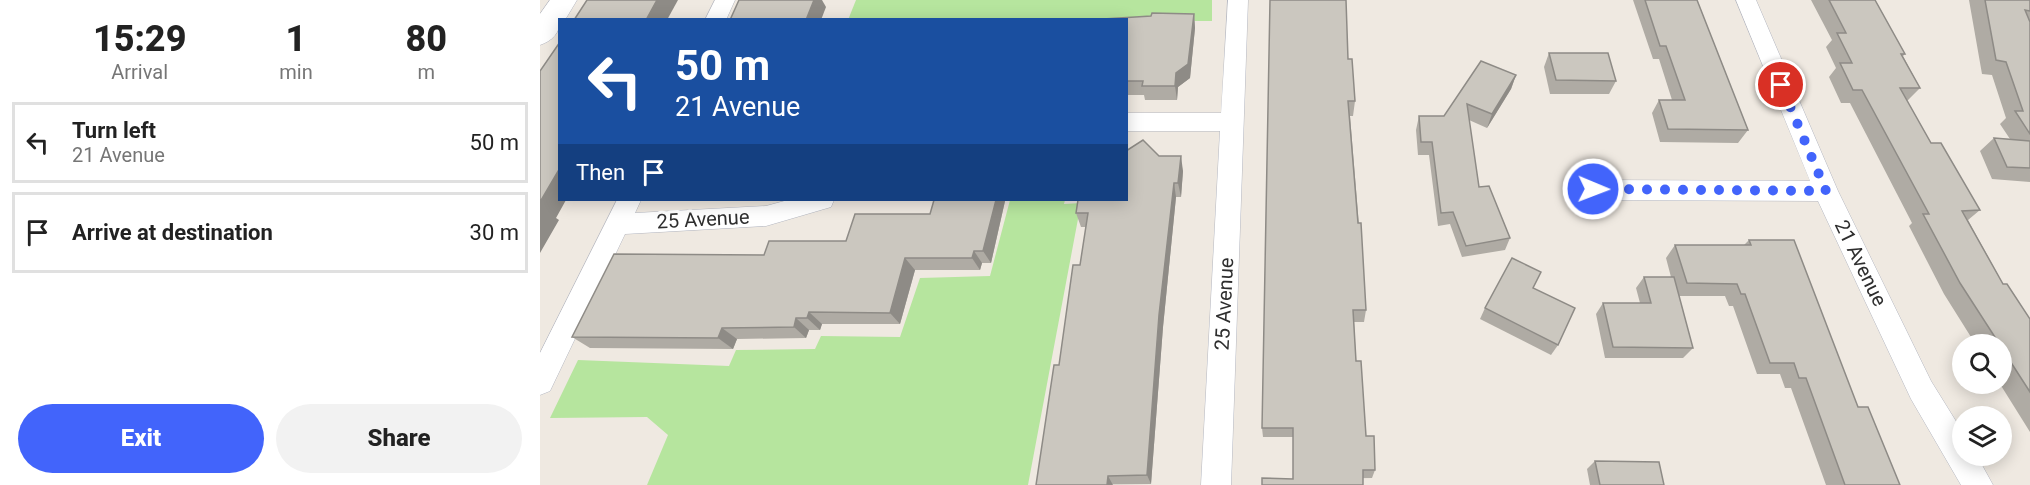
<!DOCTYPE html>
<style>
:root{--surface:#fff;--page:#f2f2f2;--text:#222;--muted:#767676;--line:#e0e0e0;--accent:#4264fb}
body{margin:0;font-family:Roboto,sans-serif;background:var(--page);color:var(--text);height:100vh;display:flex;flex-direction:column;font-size:22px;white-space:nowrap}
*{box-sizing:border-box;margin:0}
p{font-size:20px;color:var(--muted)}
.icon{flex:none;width:33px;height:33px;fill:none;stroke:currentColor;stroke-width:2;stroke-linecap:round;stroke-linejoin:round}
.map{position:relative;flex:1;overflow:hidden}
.panel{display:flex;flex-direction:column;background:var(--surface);width:540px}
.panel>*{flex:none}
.hud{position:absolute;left:18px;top:18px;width:570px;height:183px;border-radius:0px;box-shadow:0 3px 15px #0003;background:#1a4fa0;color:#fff;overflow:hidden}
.fabs{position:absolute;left:1412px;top:334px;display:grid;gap:12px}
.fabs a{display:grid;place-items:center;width:60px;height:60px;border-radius:50%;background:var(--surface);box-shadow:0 3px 15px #0003;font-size:30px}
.pin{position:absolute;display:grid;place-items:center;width:51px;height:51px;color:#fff;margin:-26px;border:3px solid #fff;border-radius:50%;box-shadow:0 2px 6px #0007}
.me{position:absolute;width:66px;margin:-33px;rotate:91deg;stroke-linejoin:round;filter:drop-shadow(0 0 4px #0008)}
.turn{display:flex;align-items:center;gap:21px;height:126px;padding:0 18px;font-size:27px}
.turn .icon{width:78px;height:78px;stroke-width:2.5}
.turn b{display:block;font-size:42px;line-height:51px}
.then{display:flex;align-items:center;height:57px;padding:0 18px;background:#0003;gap:12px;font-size:22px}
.eta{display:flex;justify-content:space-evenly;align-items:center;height:102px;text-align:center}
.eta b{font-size:36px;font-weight:800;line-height:42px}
.action{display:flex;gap:12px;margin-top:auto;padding:12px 18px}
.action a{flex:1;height:69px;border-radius:36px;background:var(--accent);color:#fff;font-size:24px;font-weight:800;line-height:69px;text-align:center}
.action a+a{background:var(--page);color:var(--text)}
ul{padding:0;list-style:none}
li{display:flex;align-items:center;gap:18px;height:81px;margin:0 12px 9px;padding:0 6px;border:3px solid var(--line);border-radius:0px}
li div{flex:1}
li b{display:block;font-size:22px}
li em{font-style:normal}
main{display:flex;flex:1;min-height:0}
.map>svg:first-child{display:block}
.green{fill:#b6e59e}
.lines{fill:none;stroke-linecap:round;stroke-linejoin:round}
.street-casing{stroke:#b4b7c1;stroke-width:1}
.secondary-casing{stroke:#b4b7c1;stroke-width:1}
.street{fill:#fff;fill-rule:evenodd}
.secondary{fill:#fff;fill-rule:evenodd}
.wall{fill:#afaba4}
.shaded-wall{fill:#8e8b86}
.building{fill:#cbc7bf;stroke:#8e8b86;stroke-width:1.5}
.route{stroke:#4264fb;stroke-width:10;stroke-dasharray:0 18}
.labels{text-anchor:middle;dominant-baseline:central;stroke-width:6;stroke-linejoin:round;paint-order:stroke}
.street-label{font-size:20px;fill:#2e2e2e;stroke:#fff}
</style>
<main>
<section class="panel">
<div class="eta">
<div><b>15:29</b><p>Arrival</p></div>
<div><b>1</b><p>min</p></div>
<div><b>80</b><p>m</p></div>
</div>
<ul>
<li><svg class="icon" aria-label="left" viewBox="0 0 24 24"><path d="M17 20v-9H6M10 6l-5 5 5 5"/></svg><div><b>Turn left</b><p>21 Avenue</p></div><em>50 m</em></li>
<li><svg class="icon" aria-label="arrive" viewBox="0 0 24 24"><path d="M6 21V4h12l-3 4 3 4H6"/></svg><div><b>Arrive at destination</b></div><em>30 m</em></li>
</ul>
<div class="action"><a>Exit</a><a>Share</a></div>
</section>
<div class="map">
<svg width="1490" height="485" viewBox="0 0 1490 485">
<rect width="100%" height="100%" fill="#efe9e1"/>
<g class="green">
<path d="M316,0H672V21L308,20Z"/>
<path d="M470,200H525L524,204L541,203L488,485H107L128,435L107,417L10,418L38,360L189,366L196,350L275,349L281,336L360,337L380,278L450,276Z"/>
</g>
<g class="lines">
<g class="street-casing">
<g id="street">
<path d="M175,0H195L186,20H165Z"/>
<path d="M688,0H708L691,485H661L680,131H586V113H681Z"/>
<path d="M1196,0H1216L1298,191L1391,381L1422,431V456H1437L1453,485H1421L1371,399L1278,201L1053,200L1044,197L1041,190L1044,183L1053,180L1270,181Z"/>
<path d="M77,200H101L95,213L226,206L248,200H294L291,207L226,226L85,234L10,391L0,395V353Z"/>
</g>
</g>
<g class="secondary-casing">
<path id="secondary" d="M10,0H37L25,20H20C20,33 12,41 0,45V14Z"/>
</g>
<use href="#street" class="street"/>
<use href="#secondary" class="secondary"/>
</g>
<g class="wall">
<path d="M1093,0H1157L1208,130L1198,143L1120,142L1112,113L1119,100H1132L1119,59H1113Z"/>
<path d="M1271,0H1335L1365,54L1363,56L1380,88L1367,101L1391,143L1440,210L1428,220L1463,284L1490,319V432L1460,384H1461V345H1436L1404,294L1369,226L1372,223L1310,103H1301L1289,77L1296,68L1286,47L1292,40Z"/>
<path d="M1429,0H1490V182L1452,179L1440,151L1454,138L1470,139L1460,124L1466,118L1452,75L1442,74Z"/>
<path d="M654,14L655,28L650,78L638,87L637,100H605L604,95H586V20Z"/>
<path d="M1009,53L1076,81L1069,94H1010L1004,67Z"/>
<path d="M808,59L815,101L813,116H810L826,310L824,322H814L816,361L826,436L835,470L832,478L753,479V437H723L722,428Z"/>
<path d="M976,75L971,89L947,128L929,120L939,187L970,238L965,250L922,257L910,224L898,226L889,155H878L876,130L879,116H904Z"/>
<path d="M619,156L643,171L641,197H636L623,327L611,484L496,485L540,265L546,227H541L536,213Z"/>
<path d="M465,201L451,263H442L440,270H375L360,324H282L280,330H269L266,338L197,339L193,349L50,348L32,337L306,241L390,214Z"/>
<path d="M1209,240L1318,407L1360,485H1286L1251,388H1245L1240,374H1217L1193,306H1189L1185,296H1139L1153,348L1143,358H1065L1056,314L1063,303H1100L1096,288L1104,277H1131L1126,258L1135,245H1204Z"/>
<path d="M993,288L1018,345L1011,355L940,319L945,308Z"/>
<path d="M1055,461L1124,485H1050L1047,469Z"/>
</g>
<g class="shaded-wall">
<path d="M117,0H138L127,20H106Z"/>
<path d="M274,0H282L286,7L281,20H266Z"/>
<path d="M654,14L655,28L650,78L638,87L637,100L635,86L636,73Z"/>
<path d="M976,75L971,89L947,128L952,114Z"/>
<path d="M641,156L643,171L641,197L638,183Z"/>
<path d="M20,168V200H26L16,218L19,220L0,253V202Z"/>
<path d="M634,183L636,197L623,327L611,484L607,475L619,315Z"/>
<path d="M456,200H465V201L451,263L443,251Z"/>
<path d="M434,251L442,263L440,270L432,258Z"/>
<path d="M365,258L375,270L360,324L350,313Z"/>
<path d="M269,312L282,324L280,330L267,318Z"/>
<path d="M256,318L269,330L266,338L254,327Z"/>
<path d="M182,328L197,339L193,349L178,338Z"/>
<path d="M568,476L573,485H567Z"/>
</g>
<g class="building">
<path d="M47,0H117L106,20H34Z"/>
<path d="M199,0H274L266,20H190Z"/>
<path d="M730,0H806L808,59H812L815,101H808L818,223H821L826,310H813L816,361H821L826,436H834L835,470H823V485H722V478L753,479V428H722Z"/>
<path d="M1105,0H1157L1208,130L1128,129L1119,100H1145L1126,46H1120Z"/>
<path d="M1289,0H1335L1365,54H1361L1380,88H1360L1391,143H1401L1440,210L1422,211L1463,284H1467L1490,319V392L1461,347V345H1460L1420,283L1383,214H1389L1322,90H1313L1300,63H1312L1297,33H1306Z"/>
<path d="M1445,0H1490V11L1485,10L1490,22V134L1475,111H1483L1466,62L1456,60Z"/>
<path d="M612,13L654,14L648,64L636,73L635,86H602L603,81H586V20H547L611,16Z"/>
<path d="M20,42V168L0,202V71Z"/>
<path d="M1009,53H1068L1076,81L1016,80Z"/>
<path d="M941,61L976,75L952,114L927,104L939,187L949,186L970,238L926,246L913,212L901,213L892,142H881L879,116H904Z"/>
<path d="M1454,138L1490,141V168L1467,167Z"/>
<path d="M603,140L619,156H641L638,183H634L619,315L607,475L568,476L567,485H496L514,365H519L533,265H540L548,213H536L538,200H586V151Z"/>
<path d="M394,200H456L443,251H434L432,258H365L350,313L269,312L267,318H256L254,327L182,328L178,338L32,337L74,254L224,255L229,241H306L315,214H390Z"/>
<path d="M1209,240H1254L1318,407H1328L1360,485H1305L1266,378H1259L1254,363H1230L1205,294H1201L1197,284L1147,283L1135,245H1211Z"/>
<path d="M972,258L1001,272L993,288L1035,308L1018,345L945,308Z"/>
<path d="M1104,277H1134L1153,348L1073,347L1063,303H1111Z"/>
<path d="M1055,461L1119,462L1124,485H1060Z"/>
</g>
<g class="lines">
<path class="route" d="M1053,189L1286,191L1241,85"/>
</g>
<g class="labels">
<g class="street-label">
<text transform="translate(163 219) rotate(-3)">25 Avenue</text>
<text transform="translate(1321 263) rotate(64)">21 Avenue</text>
<text transform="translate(684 304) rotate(-87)">25 Avenue</text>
</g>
</g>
</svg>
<div class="fabs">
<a><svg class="icon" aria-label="search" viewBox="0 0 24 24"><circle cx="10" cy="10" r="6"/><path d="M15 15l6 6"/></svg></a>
<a><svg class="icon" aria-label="layers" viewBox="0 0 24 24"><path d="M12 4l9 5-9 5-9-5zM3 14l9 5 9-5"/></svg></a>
</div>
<div class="pin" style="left:1241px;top:85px;background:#d93025"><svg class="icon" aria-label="arrive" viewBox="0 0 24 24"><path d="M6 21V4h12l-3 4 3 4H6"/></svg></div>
<svg class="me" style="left:1053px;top:189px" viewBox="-20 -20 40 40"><circle r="17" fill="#4264fb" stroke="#fff" stroke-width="3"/><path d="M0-11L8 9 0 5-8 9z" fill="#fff"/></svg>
<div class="hud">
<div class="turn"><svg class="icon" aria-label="left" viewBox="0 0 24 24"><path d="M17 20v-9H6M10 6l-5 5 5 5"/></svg><div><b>50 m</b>21 Avenue</div></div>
<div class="then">Then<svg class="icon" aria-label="arrive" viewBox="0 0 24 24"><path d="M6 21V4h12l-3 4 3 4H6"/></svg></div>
</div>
</div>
</main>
